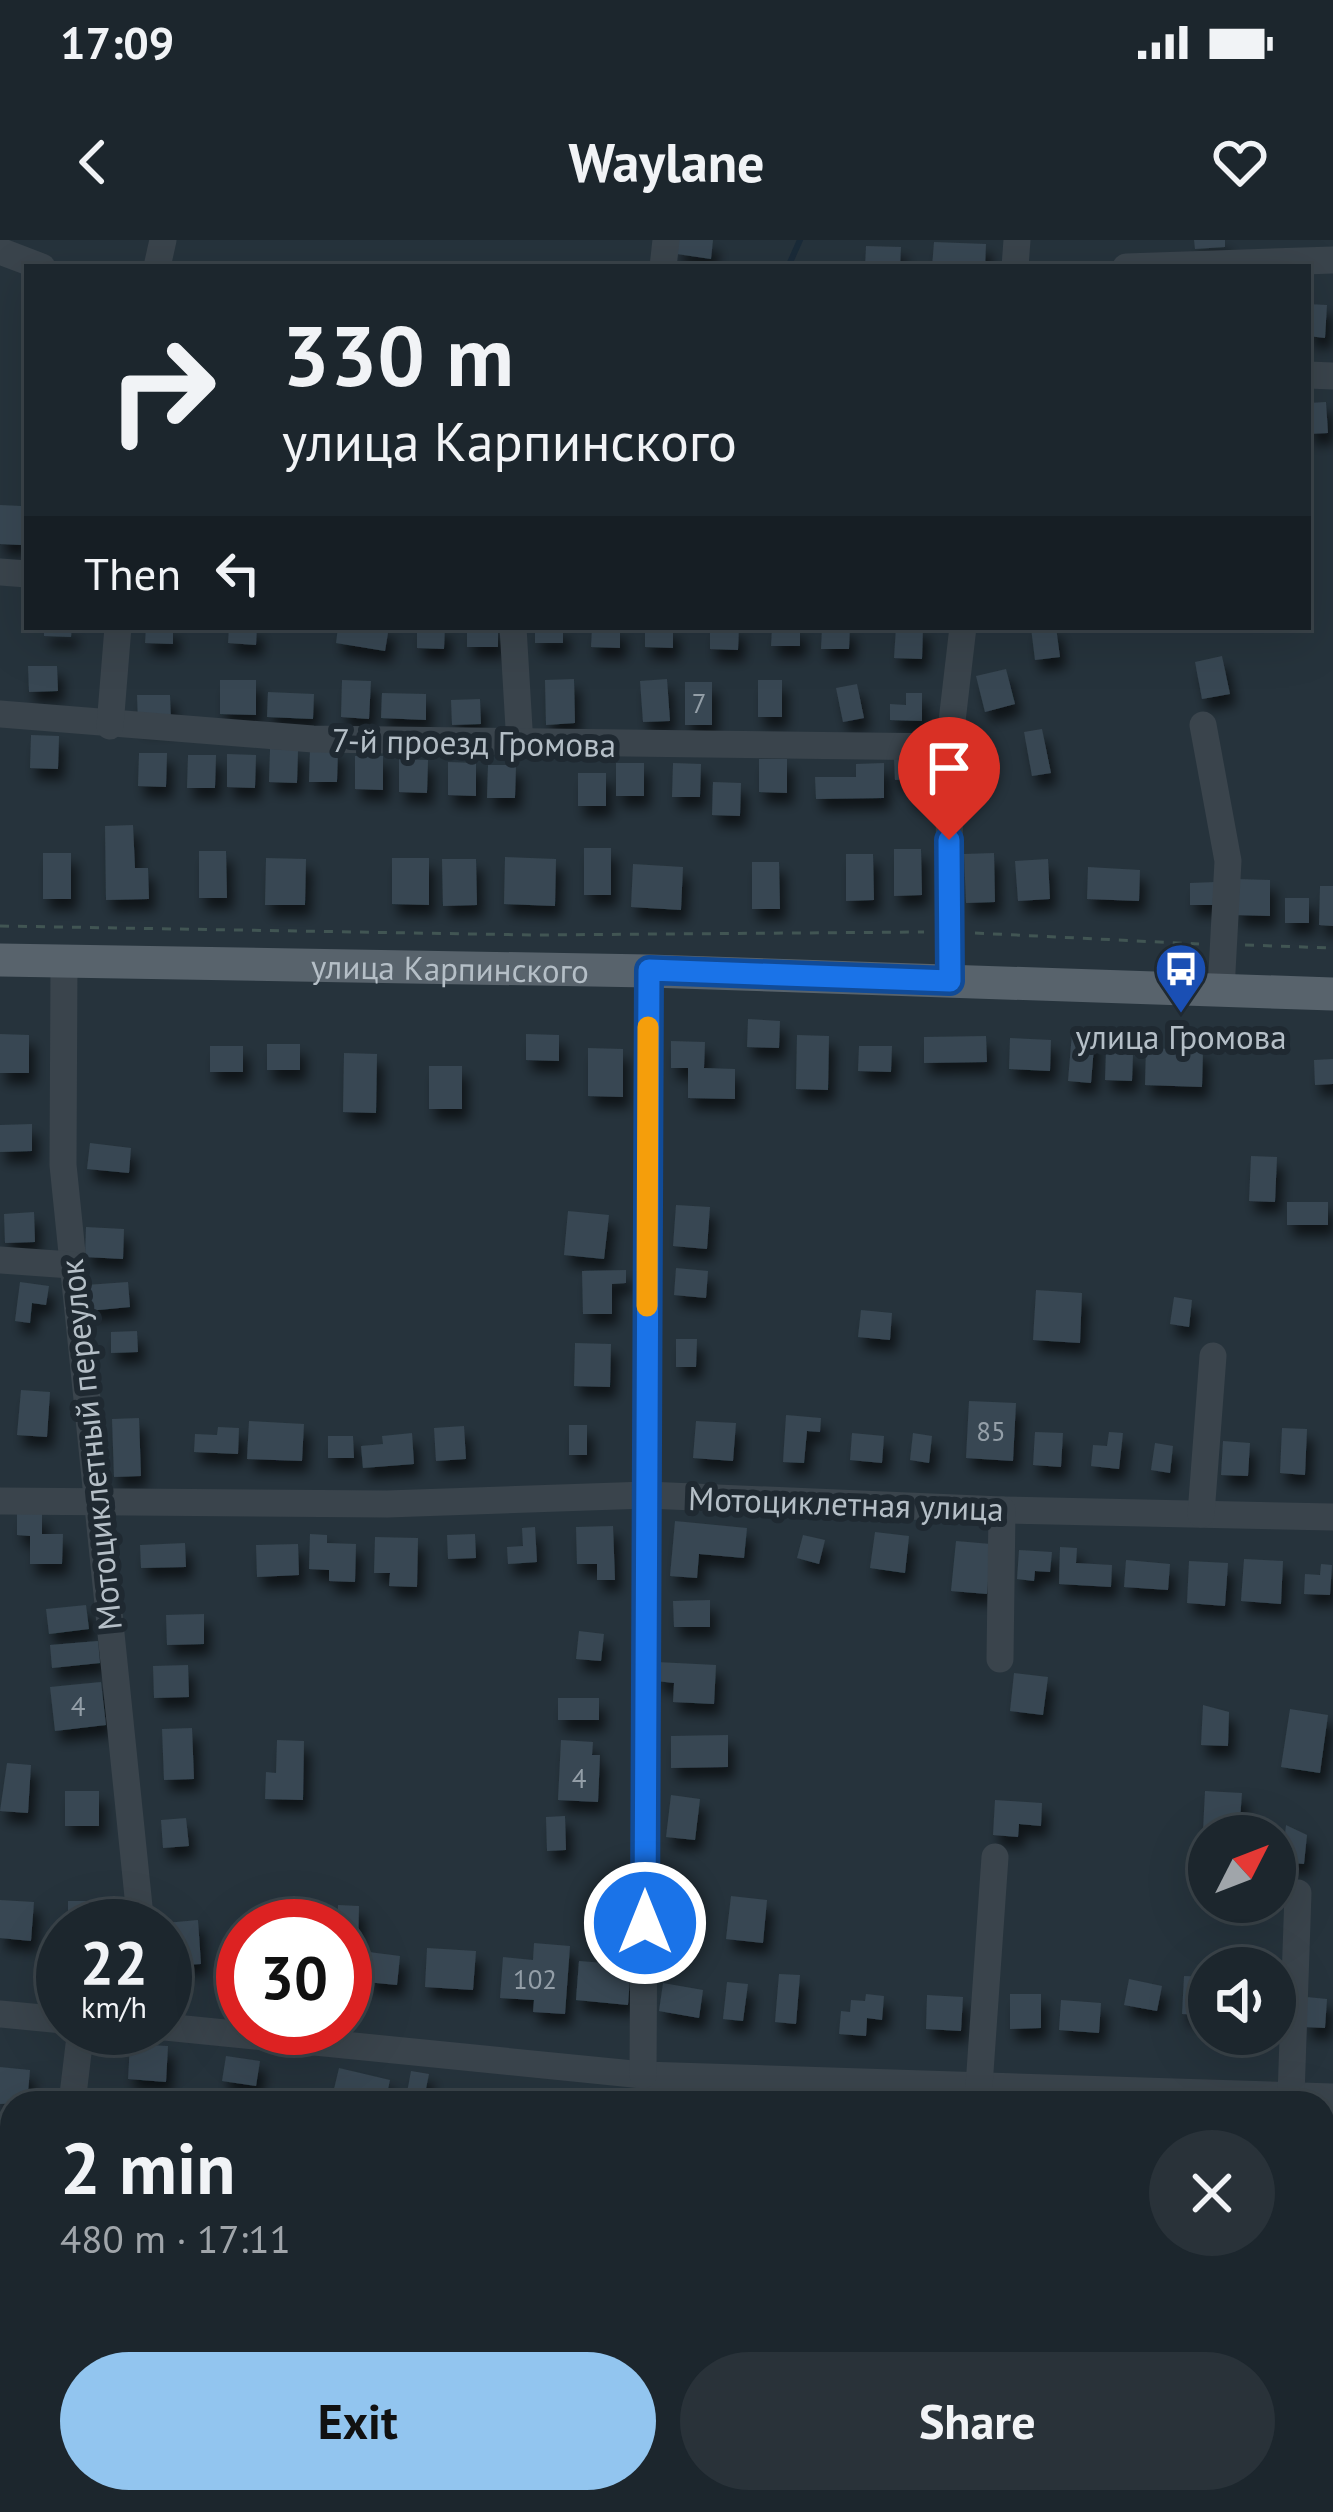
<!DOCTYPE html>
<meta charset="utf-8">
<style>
:root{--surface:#1c262d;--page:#293239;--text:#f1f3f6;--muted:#a0a5aa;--line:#3a4349;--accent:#92c5ef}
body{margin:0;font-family:"PT Sans",sans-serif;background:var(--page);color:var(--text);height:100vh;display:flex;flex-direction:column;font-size:45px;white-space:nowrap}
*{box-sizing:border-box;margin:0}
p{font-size:39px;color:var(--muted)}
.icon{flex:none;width:66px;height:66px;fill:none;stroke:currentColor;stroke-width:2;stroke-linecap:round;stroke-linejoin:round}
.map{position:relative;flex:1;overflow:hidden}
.details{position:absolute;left:0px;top:1851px;width:1335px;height:423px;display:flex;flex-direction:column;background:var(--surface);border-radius:36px 36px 0 0;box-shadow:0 12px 48px #0002,0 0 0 3px var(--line)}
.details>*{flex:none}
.top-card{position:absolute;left:24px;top:24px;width:1287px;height:366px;border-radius:0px;box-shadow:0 12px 48px #0002,0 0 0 3px var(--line);background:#1c262d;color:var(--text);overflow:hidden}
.needle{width:78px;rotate:48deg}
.tools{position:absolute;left:1188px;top:1575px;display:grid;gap:24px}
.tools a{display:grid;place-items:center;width:108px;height:108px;border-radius:50%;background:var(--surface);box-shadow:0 12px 48px #0002,0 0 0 3px var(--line);font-size:60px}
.speed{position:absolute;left:36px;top:1659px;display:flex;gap:24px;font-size:60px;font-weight:700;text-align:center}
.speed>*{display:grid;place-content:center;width:156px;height:156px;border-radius:50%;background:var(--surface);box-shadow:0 12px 48px #0002,0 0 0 3px var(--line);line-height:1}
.speed small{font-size:30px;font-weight:400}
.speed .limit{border:18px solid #d22;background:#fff;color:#111}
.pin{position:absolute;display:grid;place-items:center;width:102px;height:102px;color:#fff;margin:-123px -51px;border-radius:50% 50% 50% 0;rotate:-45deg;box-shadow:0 0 12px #0007}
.pin .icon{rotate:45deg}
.me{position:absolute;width:132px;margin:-66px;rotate:0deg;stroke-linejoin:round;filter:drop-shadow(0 0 9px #0008)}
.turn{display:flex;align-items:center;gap:42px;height:252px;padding:0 60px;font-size:54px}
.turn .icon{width:156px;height:156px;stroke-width:2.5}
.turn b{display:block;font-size:84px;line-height:102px}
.then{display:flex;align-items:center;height:114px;padding:0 60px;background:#0003;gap:24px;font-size:45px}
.round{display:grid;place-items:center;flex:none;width:126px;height:126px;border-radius:63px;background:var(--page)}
.summary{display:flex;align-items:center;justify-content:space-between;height:204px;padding:0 60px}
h1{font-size:72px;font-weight:600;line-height:90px}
.cta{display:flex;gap:24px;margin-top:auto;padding:24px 60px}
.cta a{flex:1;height:138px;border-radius:72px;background:var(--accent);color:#111;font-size:48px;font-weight:600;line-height:138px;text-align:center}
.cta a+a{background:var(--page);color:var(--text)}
.status{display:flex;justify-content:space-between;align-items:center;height:84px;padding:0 60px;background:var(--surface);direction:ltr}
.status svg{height:33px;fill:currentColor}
header{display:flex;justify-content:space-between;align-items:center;height:156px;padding:0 60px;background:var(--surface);font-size:54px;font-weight:600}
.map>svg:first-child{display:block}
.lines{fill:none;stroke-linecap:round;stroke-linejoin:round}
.stream{stroke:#1a2b39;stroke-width:6}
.building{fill:#384752;filter:url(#shadow)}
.path{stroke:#415553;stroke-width:3;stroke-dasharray:9 9;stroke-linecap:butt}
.minor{stroke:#3a444c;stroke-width:27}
.major{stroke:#58636c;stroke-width:33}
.route-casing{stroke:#114b97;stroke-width:30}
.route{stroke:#1a73e8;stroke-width:21}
.slow{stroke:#f59e0b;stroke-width:21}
.labels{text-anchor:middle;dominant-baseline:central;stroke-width:12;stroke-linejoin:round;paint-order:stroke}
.number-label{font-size:27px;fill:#949fa8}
.street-label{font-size:33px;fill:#b5bfc7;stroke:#1f2931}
.poi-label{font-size:33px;fill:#b5bfc7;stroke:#1f2931}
</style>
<div class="status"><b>17:09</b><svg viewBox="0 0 49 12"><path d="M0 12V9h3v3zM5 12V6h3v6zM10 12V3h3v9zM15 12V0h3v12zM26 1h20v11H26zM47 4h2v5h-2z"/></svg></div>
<header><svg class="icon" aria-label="back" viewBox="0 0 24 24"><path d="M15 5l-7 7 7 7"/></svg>Waylane<svg class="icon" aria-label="heart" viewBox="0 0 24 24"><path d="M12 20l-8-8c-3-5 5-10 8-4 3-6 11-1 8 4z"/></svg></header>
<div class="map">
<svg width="1333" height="2272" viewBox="0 0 1333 2272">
<defs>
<filter id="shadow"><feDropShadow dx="6" dy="11" stdDeviation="6" flood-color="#0009"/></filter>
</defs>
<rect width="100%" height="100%" fill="#26333c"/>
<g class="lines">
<path class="stream" d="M788,27L800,0"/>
</g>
<g class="building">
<path d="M678,0H713L711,19L677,14Z"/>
<path d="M1194,0H1225V7L1195,9Z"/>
<path d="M934,2L986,4L985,27H932Z"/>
<path d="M866,6L901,7L900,27H865Z"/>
<path d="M1308,64L1327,65L1325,98L1308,96Z"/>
<path d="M1326,162L1328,193L1308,194V163Z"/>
<path d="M0,265L22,266L21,305L0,304Z"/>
<path d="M44,387H72L71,397L44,396Z"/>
<path d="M146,387H173V404L145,403Z"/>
<path d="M229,387H257L256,405L228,403Z"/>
<path d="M338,387H389L385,411L336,403Z"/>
<path d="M417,387H445L444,409L417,408Z"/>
<rect x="467" y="387" width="31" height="20"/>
<rect x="535" y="387" width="28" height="16"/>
<path d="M592,387H620V408L591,407Z"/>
<path d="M645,387H673V408L645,407Z"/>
<path d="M710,387H739L738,410L710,409Z"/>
<path d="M772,387H800V406H771Z"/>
<path d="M822,387H850L849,409H821Z"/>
<path d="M896,387H923L922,419L894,418Z"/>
<path d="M1056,387L1060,417L1035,420L1031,388Z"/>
<path d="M1222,416L1230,454L1202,459L1195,422Z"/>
<path d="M28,426H57L58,451L29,452Z"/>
<path d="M1006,429L1015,464L985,472L976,436Z"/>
<path d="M574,439L575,483L546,485L545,440Z"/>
<path d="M667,439L670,481L643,482L640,441Z"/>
<path d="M220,440H256V475L220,474Z"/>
<path d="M342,440L371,441L369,479L341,477Z"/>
<rect x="758" y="440" width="24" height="37"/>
<rect x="685" y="442" width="27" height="43"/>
<path d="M857,444L864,478L843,482L836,448Z"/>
<path d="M268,452L314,454L313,479L267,477Z"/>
<path d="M382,453L426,454V480L381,478Z"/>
<path d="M906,453H922V481L890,480V464L906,465Z"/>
<path d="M137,455H170L171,482L138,483Z"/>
<path d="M480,459L481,484L452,485L451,460Z"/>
<path d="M1042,489L1051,533L1032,536L1024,492Z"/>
<path d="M31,495L59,496L58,529L30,528Z"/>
<path d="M270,509L298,510L297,543L269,542Z"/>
<path d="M310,509H338L337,542H309Z"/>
<path d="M139,513H167L166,547L138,546Z"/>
<path d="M227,514L256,515L255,548L227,547Z"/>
<path d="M188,515H216L215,548H187Z"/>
<path d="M355,516H383V550L355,549Z"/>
<path d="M927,518L930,556L911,558L910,539L895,540L894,519Z"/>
<path d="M399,519L428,520L427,553L399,552Z"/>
<path d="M759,519H787V553L759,552Z"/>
<path d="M448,522L476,523V556L448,555Z"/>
<rect x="616" y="523" width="28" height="33"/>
<path d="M673,523L701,524L700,557H672Z"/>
<path d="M884,523V558L816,559L815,537H856V524Z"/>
<path d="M488,525H516L515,558H487Z"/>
<rect x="578" y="533" width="28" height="33"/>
<path d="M713,542L741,543L740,576L712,575Z"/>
<path d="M133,585L135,628H148L149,659L106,660L105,586Z"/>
<rect x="584" y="608" width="27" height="47"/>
<path d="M894,609H921L922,655L894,656Z"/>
<path d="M199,611H226L227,658H199Z"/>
<rect x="43" y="613" width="28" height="46"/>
<path d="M994,613L995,662L966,663L964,614Z"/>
<path d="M846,614H873L874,660L846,661Z"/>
<path d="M505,617L556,619L555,666L504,664Z"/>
<path d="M266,618L306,619L305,665H265Z"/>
<path d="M392,618H429V665L392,664Z"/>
<path d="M442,619H476L477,665L443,666Z"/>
<path d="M1048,619L1050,659L1018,661L1015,621Z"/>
<path d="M752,622H779L780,669H752Z"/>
<path d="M633,624L683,627L681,670L631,667Z"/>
<path d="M1088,627L1140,630L1139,661L1087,659Z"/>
<path d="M1236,639L1270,640V676L1236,675Z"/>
<path d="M1216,642L1217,665H1190V643Z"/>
<path d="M1320,646H1333V686L1319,685Z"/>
<rect x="1285" y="658" width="24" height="25"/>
<path d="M748,779L780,781L779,808L747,807Z"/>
<path d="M1072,793L1095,795L1091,843L1068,841Z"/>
<path d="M0,794L29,795V833H0Z"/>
<path d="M526,794L559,795V821L526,820Z"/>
<path d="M797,795L829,796L828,850L796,849Z"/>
<path d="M986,796L987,822L924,823V797Z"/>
<path d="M1010,798L1051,800L1050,831L1009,829Z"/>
<path d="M671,801L705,802L704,828L735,829V859L688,858V828H671Z"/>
<rect x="267" y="804" width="33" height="26"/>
<rect x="210" y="806" width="33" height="26"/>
<path d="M859,806H892L891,832L858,831Z"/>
<path d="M588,808L623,809V857L588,856Z"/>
<path d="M1146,808L1203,810L1202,847L1145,845Z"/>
<path d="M344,813L377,814L376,873L343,872Z"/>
<path d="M1106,813L1133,814L1132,841L1105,840Z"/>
<path d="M1333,819V844L1315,845L1314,820Z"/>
<rect x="429" y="826" width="33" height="43"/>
<path d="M32,884V911L0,912V885Z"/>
<path d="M90,903L131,908L129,933L87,929Z"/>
<path d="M1251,916L1277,917L1275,962L1249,961Z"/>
<rect x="1287" y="962" width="41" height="23"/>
<path d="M676,965L710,967L707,1009L673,1006Z"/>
<path d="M568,971L609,975L604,1019L564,1015Z"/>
<path d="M34,972L35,1002L5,1003L4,974Z"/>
<path d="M86,987L124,989L123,1019L85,1017Z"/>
<path d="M676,1028L708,1031L706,1058L674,1055Z"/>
<path d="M626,1030V1043L612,1044V1074H583L582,1031Z"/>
<path d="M20,1042L49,1046L46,1065L32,1063L30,1083L15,1081Z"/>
<path d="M128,1042L130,1067L88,1071L86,1045Z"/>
<path d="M1036,1050L1082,1053L1080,1103L1033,1100Z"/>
<path d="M1174,1057L1192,1060L1189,1087L1170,1084Z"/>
<path d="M861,1070L892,1073L890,1100L858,1097Z"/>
<path d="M137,1091L138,1112L111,1113V1092Z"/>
<path d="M676,1099H697L696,1127H676Z"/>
<path d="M575,1103L611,1104L610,1147L574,1146Z"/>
<path d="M21,1150L50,1152L47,1197L17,1195Z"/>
<path d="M969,1161L1016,1163L1013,1221L966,1218Z"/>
<path d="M786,1175L821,1178L820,1192L807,1191L804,1223L783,1222Z"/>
<path d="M139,1178L141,1236L114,1237L112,1179Z"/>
<path d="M249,1181L304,1184L302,1221L247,1219Z"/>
<path d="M696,1181L736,1183L733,1221L693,1218Z"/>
<rect x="569" y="1185" width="18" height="30"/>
<path d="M464,1186L466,1219L436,1221L434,1188Z"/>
<path d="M218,1187L239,1188L238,1214L194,1212L195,1194L217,1195Z"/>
<path d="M1282,1188L1307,1189L1305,1235L1280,1233Z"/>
<path d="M1035,1192L1063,1193L1061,1227L1033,1225Z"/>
<path d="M1109,1192L1123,1193L1119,1229L1091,1226L1093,1205L1107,1206Z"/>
<path d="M412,1193L414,1224L363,1228L361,1206L383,1204L382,1196Z"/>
<path d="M852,1193L884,1196L882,1223L850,1220Z"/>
<path d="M913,1193L932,1196L929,1223L910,1220Z"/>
<path d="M328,1196H353L354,1218H328Z"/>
<path d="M1223,1201L1250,1203L1248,1236L1221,1235Z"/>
<path d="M1155,1203L1173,1206L1170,1233L1151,1230Z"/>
<path d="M17,1274H42V1294H63L62,1324H30V1296L17,1295Z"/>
<path d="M675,1281L747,1288L744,1318L699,1314L697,1338L670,1336Z"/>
<path d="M613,1286L615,1340H597V1324H577L576,1287Z"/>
<path d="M535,1287L537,1322L508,1324L507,1307L523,1306L522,1288Z"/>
<path d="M875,1292L909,1296L905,1333L870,1328Z"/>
<path d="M310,1294L327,1295V1303L356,1304L355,1342L329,1341V1330L309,1329Z"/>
<path d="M475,1294L476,1318L448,1319L447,1295Z"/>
<path d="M803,1295L825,1300L819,1324L797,1318Z"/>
<path d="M375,1297L418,1298L417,1347L389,1346L390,1333H374Z"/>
<path d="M956,1301L991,1304L987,1354L951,1351Z"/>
<path d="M185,1303L186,1327L141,1328L140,1305Z"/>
<path d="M298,1304L299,1335L257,1337L256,1305Z"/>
<path d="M1060,1307L1077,1308L1076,1323L1112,1325L1111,1347L1059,1344Z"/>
<path d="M1019,1310L1052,1312L1050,1332L1035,1331L1034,1341L1017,1339Z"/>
<path d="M1244,1319L1283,1321L1281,1364L1241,1361Z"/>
<path d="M1126,1320L1170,1324L1168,1350L1124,1347Z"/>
<path d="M1189,1321L1228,1323L1225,1366L1187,1363Z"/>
<path d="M1321,1324L1332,1325L1330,1355L1304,1354L1305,1334L1320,1335Z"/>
<path d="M710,1360V1387H674L673,1361Z"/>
<path d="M86,1365L89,1389L49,1394L46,1369Z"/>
<path d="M204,1374V1404L167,1405L166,1375Z"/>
<path d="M579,1391L604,1394L601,1421L576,1419Z"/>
<path d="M98,1401L100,1423L52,1428L50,1405Z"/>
<path d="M657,1422L716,1425L714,1464L673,1462L674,1443L656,1441Z"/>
<path d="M188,1425L189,1457L154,1458L153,1426Z"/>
<path d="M1014,1433L1048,1437L1043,1475L1010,1471Z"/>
<path d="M101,1442L106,1485L55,1491L50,1447Z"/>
<rect x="558" y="1458" width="41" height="22"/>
<path d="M1203,1465L1229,1472L1228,1506L1201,1505Z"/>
<path d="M1290,1469L1328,1475L1320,1533L1281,1527Z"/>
<path d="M192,1488L194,1539L164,1540L162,1489Z"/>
<path d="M728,1495V1527L671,1528V1496Z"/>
<path d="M277,1500L304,1501L303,1560L265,1559L266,1532L276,1533Z"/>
<path d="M561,1500L593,1502L592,1515H600L598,1562L558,1560Z"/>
<path d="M7,1523L31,1525L28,1573L0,1571Z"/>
<rect x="65" y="1551" width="34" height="35"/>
<path d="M1205,1551L1242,1553L1239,1593L1203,1591Z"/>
<path d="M671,1555L700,1559L695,1600L666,1597Z"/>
<path d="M995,1560L1042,1563L1041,1586L1019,1584L1018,1597L993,1595Z"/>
<path d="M565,1576L566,1610L547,1611L546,1577Z"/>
<path d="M186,1578L189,1606L163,1608L161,1580Z"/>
<path d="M1286,1585L1307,1595L1304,1624L1282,1622Z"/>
<path d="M731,1656L767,1660L763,1703L726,1699Z"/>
<path d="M0,1660L34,1662L31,1701L0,1698Z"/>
<rect x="68" y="1661" width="34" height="25"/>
<path d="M338,1665L359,1666L357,1751H345V1686H337Z"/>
<path d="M198,1680L201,1724L165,1726V1683Z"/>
<path d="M534,1703L570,1706L565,1774L533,1772L534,1760L500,1758L503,1717L533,1720Z"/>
<path d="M427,1708L476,1711L473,1750L425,1747Z"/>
<path d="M369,1712L400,1716L397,1745L366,1742Z"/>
<path d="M579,1721L631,1725L628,1765L576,1760Z"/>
<path d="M779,1734L800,1735L796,1784L775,1782Z"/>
<path d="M1184,1736L1209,1737V1775L1182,1774Z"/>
<path d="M1129,1739L1162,1746L1157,1771L1124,1765Z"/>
<path d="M727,1742L748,1744L743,1781L723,1779Z"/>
<path d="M663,1743L703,1750L699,1778L659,1771Z"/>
<path d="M866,1754L884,1756L882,1780L867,1778L866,1796L839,1794L841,1771L850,1772L851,1760L865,1761Z"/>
<path d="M1010,1754H1041V1788L1010,1789Z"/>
<path d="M927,1755L963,1757L961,1791L926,1789Z"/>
<path d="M1307,1757L1327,1759L1325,1788L1305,1787Z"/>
<path d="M1061,1760L1101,1763L1099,1793L1059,1790Z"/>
<path d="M130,1804L168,1806L166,1842L128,1839Z"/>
<path d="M226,1816L260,1821L256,1846L222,1841Z"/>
<path d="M0,1827L30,1830L27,1863L0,1864Z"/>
<path d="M339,1828L390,1840L385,1863H345L347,1856L333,1853Z"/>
<path d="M411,1831L429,1834L423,1863H405Z"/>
<path d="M471,1848L516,1856L515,1863H468Z"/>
<path d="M1323,1919H1333V1952L1323,1951Z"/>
<path d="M779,2262H832L831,2272H778Z"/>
<path d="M854,2262H897L896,2272H852Z"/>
<path d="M1029,2262H1073L1072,2272H1028Z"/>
<path d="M1118,2262H1168L1167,2272H1117Z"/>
<rect x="1207" y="2262" width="39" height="10"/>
</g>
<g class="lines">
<g class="path">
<path d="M0,686L533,695L924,692"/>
<path d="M975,693L1199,704"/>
<path d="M1245,705L1333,708"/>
<path d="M0,2182L12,2203"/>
<path d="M55,2262L63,2272"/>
</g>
<g class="minor">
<path d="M0,11L42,27"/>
<path d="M157,27L163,0"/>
<path d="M663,27L666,0"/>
<path d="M1015,27L1017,0"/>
<path d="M1126,27L1333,20"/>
<path d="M1308,135L1333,136"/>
<path d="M0,332L27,334"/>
<path d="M513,387L520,505"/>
<path d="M0,474L313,499L949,507"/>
<path d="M1203,485L1228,621L1221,750"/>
<path d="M110,486L118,387"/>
<path d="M64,722L63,925L141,1686"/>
<path d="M950,741L949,507L963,387"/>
<path d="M0,1020L71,1025"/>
<path d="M0,1261L387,1264L647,1255L1002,1270L1333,1277"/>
<path d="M1201,1274L1213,1116"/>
<path d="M1000,1419L1002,1270"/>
<path d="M0,1774L63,1780"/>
<path d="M165,1787L643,1835L1333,1857"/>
<path d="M643,1835L649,731"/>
<path d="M979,1846L995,1617"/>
<path d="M1291,1856L1298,1653"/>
<path d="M72,1863L81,1788"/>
<path d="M0,2122L12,2093"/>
<path d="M472,2262L498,2272"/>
<path d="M412,2272L418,2262"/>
</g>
<path class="major" id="s1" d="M0,720L649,731L1333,754"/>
</g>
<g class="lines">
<g class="route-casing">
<path id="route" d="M645,1683L649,730L950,741L949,600"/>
</g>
<use href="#route" class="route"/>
<path class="slow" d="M647,1066L648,787"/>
</g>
<defs>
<g id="bus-pin" transform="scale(2.7)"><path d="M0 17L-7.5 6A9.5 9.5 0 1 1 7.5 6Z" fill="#1a4fb4" stroke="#1f2931"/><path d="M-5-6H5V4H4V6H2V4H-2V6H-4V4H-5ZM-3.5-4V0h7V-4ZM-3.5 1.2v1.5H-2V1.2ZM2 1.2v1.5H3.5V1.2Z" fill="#fff"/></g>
</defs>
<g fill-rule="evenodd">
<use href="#bus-pin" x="1181" y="729"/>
</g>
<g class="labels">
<g class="number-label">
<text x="699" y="463">7</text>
<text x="991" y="1191">85</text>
<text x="78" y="1466">4</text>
<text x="579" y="1538">4</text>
<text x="535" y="1739">102</text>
</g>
<g class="street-label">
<text transform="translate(474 502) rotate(1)">7-й проезд Громова</text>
<text stroke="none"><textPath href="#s1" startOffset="450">улица Карпинского</textPath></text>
<text transform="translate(90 1205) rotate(-96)">Мотоциклетный переулок</text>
<text transform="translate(846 1263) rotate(2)">Мотоциклетная улица</text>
</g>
<g class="poi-label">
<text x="1181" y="796">улица Громова</text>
</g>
</g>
</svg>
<div class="tools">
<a><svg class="needle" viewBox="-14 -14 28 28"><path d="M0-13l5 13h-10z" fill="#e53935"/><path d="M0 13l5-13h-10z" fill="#a0a5aa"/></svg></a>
<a><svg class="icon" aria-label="sound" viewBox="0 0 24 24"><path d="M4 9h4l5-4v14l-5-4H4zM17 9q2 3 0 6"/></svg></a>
</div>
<div class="speed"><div>22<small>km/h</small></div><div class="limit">30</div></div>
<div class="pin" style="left:949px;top:600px;background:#d93025"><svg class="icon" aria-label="arrive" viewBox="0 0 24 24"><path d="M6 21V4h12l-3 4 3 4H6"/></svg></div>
<svg class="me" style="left:645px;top:1683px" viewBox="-20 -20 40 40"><circle r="17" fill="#1a73e8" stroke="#fff" stroke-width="3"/><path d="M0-11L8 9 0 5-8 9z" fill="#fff"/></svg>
<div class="top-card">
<div class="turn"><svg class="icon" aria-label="right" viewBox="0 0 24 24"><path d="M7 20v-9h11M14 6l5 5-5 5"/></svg><div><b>330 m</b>улица Карпинского</div></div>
<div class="then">Then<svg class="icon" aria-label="left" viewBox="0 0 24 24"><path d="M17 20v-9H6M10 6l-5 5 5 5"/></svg></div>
</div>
<section class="details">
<div class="summary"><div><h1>2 min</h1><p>480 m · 17:11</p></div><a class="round"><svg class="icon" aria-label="close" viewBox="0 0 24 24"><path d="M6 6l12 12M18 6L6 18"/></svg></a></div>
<div class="cta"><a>Exit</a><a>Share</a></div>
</section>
</div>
